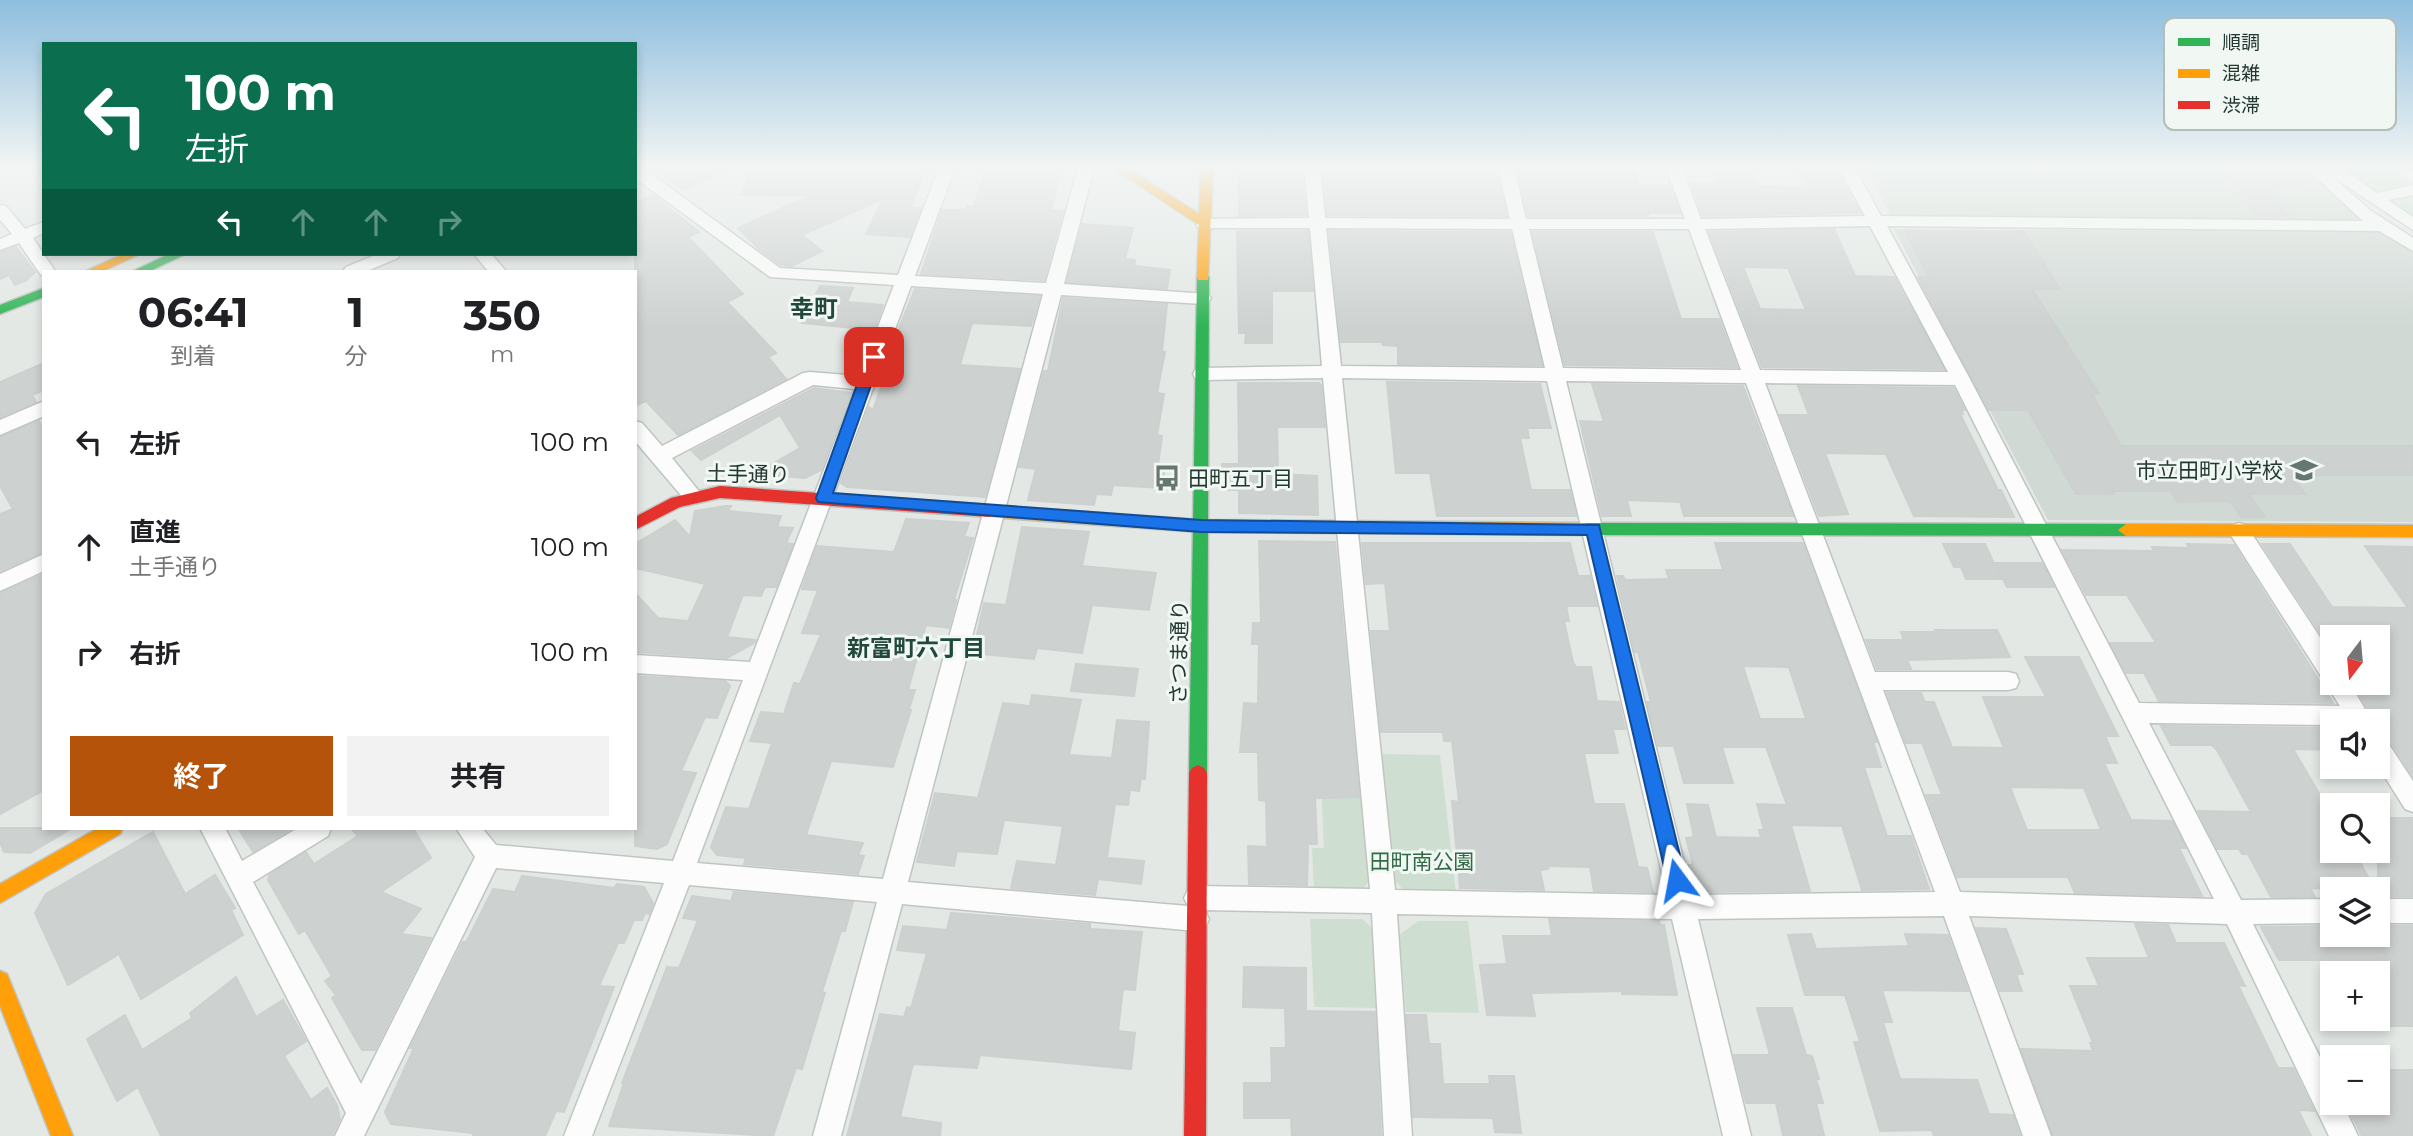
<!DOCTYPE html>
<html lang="ja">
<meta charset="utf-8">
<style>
:root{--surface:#fff;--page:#f2f2f2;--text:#202124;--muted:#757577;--accent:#b45309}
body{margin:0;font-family:Montserrat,"Noto Sans JP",sans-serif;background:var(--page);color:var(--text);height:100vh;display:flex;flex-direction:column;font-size:26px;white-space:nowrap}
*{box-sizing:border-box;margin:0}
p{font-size:23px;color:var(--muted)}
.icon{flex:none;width:38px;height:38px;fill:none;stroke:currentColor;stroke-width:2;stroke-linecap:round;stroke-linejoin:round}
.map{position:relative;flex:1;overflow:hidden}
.sheet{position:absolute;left:42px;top:270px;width:595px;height:560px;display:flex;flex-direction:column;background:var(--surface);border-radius:0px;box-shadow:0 4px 10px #0003}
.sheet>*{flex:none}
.hud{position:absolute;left:42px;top:42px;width:595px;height:214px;border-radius:0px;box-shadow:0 4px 10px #0003;background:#0b6e4f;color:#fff;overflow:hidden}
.needle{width:46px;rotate:196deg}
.buttons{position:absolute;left:2320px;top:625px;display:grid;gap:14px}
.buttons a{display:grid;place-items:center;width:70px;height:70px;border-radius:0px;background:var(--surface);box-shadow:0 4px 10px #0003;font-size:35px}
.pin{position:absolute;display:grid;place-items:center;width:60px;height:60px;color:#fff;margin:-30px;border-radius:14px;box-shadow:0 4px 10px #0006}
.me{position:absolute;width:77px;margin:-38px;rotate:347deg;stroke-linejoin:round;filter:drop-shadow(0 0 5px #0008)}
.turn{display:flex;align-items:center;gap:24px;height:147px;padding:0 28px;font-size:32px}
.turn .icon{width:91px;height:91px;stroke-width:2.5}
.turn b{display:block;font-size:49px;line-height:60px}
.lanes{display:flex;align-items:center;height:66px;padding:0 28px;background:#0003;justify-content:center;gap:35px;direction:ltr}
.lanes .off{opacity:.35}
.eta{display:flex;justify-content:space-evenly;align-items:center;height:119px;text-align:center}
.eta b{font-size:42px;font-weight:700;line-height:49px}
.button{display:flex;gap:14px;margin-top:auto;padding:14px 28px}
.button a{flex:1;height:80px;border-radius:0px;background:var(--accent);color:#fff;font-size:28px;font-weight:700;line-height:80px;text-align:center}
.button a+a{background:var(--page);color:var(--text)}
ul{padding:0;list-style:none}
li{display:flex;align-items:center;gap:21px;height:105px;padding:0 28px}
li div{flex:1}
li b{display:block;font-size:26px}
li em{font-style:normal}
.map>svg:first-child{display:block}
.built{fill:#d1d9d5}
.green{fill:#cedfd2}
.building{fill:#cdd1cf;stroke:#ccd0ce;stroke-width:2;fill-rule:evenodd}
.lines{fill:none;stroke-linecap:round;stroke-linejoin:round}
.street-casing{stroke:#c0c5c2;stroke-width:3}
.fast-casing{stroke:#bfc5c2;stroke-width:3}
.slow-casing{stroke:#bfc5c2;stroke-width:3}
.jam-casing{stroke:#bfc5c2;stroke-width:3}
.street{fill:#fbfcfb;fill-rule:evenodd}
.fast{fill:#30b455;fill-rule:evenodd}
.slow{fill:#ff9f0a;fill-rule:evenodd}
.jam{fill:#e5322d;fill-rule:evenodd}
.route{fill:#1a73e8;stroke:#114b97;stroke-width:2}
.labels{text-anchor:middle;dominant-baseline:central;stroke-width:6;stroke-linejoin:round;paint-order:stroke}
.poi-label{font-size:21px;fill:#233832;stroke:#f1f7f3;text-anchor:end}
.street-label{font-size:21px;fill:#233832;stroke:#f1f7f3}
.park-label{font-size:21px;fill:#326a45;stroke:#f1f7f3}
.neighbourhood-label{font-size:23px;font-weight:bold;fill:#22483d;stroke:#f1f7f3}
.quarter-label{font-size:24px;font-weight:bold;fill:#22483d;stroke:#f1f7f3}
.key{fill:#f1f7f3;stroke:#b3beb9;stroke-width:2}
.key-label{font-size:19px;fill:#233832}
</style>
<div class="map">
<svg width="2413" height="1136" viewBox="0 0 2413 1136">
<rect width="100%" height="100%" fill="#e3e8e5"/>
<g class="built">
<path d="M1865,168H2305L2362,221L1892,217Z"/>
<path d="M1894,229L2383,232L2413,251V522L2048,520Z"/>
</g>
<g class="green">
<path d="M2341,168H2390L2413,184V219Z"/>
<path d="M1382,754L1440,755L1456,893L1405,892L1393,878Z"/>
<path d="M1321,783H1363L1371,879L1362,890H1314L1312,848H1324Z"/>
<path d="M1310,919H1362L1376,931L1382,1008L1314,1007Z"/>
<path d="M1418,921H1468L1479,1013L1406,1012L1399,935Z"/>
</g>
<g class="building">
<path d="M655,168H729L683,190Z"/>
<path d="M752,168L872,171L873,168H926L911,208H921L910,237L866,234L883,199L802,235L822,251L792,266L781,265L760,250L738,228L810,196L741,195Z"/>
<path d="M1030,168H1062L1051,210L1063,211L1044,280L921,274L942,210H959L967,209L968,206H974L986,170L1028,172Z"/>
<path d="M1288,168H1301L1306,215L1239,216V169Z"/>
<path d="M1323,168H1493L1496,170L1507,216L1327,215Z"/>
<path d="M1600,168H1633L1639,185L1670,186L1680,213H1649L1648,216H1528L1517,170Z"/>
<path d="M2220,168H2303L2316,181L2267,191L2288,216H2259Z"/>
<path d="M1800,169L1837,170L1860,213L1703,216L1691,184H1720L1715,171H1751L1756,186L1807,187Z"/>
<path d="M653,195L699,232L688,237L743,294L727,302L776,353L768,357L786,379L678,435L646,401L635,406V203Z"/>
<path d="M1082,224L1133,228L1125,259L1135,260L1134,266L1170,270L1167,289L1067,282Z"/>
<path d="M1834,229L1855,276L1894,277L1944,369L1762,367L1709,232ZM1743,267L1788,268L1806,310L1760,309Z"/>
<path d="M1240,231H1308L1313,291H1272V343H1245L1246,333H1239L1237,232Z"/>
<path d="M1329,231L1510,232L1542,365L1398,364V346L1383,345L1382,342H1341Z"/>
<path d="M1905,231L2024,232L2060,289H2032L2099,394H2092L2121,446H2413V475H2292L2305,494H2249L2265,517H2241L2230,501L2177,502L2171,491H2113L2114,494H2076L2028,410H1989L1918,277H1929Z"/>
<path d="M1532,232H1653L1681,319H1719L1737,367L1565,365Z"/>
<path d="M16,247L35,272L27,280L15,285L9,275L0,279V252Z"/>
<path d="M820,286L853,288L847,302L883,305L874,330L802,323Z"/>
<path d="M915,289L1040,296L1031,326L972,323L960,365L1020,369L985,497L847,487L841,483L869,407L873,410L900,333H897Z"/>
<path d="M1063,298L1167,304L1162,352H1165L1157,393L1164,394L1157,435L1162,436L1158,465H1165L1162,488L1113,485L1111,495L1096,494L1094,505L1028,500L1036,469L1019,467L1044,371H1048Z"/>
<path d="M44,363V390L32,395L36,402L0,417V382Z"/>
<path d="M1387,382L1540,384L1551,428H1527L1529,438H1520L1531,490H1570L1576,516H1437L1430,473H1396Z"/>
<path d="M1238,383H1319L1321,385L1325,427H1277L1278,474L1317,476L1318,515L1239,513V490H1222V464H1239Z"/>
<path d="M1592,384L1743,386L1793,516H1684L1680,502L1627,500L1631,516H1602L1580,421L1604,422Z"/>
<path d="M1798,386L1953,388L1965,410H1961L1963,414H1960L1998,490H2001L2014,517L1914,516L1886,454L1825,453L1848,514L1819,516L1780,415H1809Z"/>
<path d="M814,388L851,393L821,470L805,478L755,474L800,448L780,415L701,460L692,451Z"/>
<path d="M39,421L44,432V552L0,571V514L13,509L0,486V437Z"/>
<path d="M726,506H731L728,511L781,516L777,527L793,528L786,543L793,544L776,587H765L761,596L743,595L727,637L756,640L754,643L727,658L635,652V593L658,618L688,621L705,584L635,568V544L675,520L690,537L695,511Z"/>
<path d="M906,519L969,523L964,537L973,538L954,600H956L949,628L926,625L908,690H915L909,709L911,710L893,767L831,761L806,835L863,843L858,855L864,856L858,874L744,864L746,858L717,855L711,847L726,807L749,809L772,743L750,741L761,712L784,714L794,683L800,684L821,634L802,633L818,590L802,589L817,546L894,552Z"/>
<path d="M1022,527L1089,532L1082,566L1156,573L1149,610L1092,605L1082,653L1037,648L1034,659L973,653L984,603L1006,605Z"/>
<path d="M1259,541L1335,542L1359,797L1315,798L1317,844H1308L1307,885L1249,884L1248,846L1267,847L1266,801L1259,800L1258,752H1240L1244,703L1258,704L1259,644H1252L1253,623H1261Z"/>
<path d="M1362,543H1570L1578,576H1590L1597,606H1566L1569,621H1564L1573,662L1576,667H1591L1597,701L1619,702L1625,729H1613L1618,753H1584L1594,804H1624L1638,867L1647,868L1653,892L1594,891L1590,867L1547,866L1548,869L1540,870L1544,890L1460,888L1452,801L1459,802L1452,741H1444L1443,732H1381L1371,631H1390L1385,583L1366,584Z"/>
<path d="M1715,543H1803L1877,742H1873L1881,767H1864L1887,836H1911L1929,889L1862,890L1842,826L1791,825L1810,891L1694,892L1687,865H1693L1686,838L1694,837L1687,804L1708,805L1716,837L1761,838L1759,830H1764L1757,804L1787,805L1766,747H1722L1733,783H1684L1674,746H1658L1647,702H1651L1638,652H1635L1617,576H1623L1625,580L1669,579L1666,570H1723ZM1743,666L1789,667L1806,719H1760Z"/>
<path d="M1943,544H1985L2001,579H1966L1961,567H1954Z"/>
<path d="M2187,544L2234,545L2333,703L2159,701L2144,673H2126L2110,643H2156L2127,595H2086L2062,550L2154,551L2152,547L2189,548Z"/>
<path d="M2262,544H2290L2332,607L2408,608L2365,546L2413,547V776L2388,739L2378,729V721H2375L2352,682H2378V637H2333V652Z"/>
<path d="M1995,563H2042L2054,587H2007Z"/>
<path d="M44,574V790L0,814V593Z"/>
<path d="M1935,630H1997L2010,657L1907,660L1911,669H1877L1866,640H1904L1901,632H1936Z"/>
<path d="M2025,657H2079L2118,736H2105L2117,763H2104L2131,820L2172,821L2186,848H2179L2202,896L2075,893L2068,877H1957L1926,795H1942L1922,743H1906L1887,693H1921L1925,702H1934L1952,747L2004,748L1983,697H2046ZM2010,787L2084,788L2101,830H2027Z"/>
<path d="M1076,664L1138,669L1134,696L1071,691Z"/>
<path d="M635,676L725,681L730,686L717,718L705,717L681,771L696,773L667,844L657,849L635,846Z"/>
<path d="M1032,695L1081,700L1069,755L1112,758L1117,720L1149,722L1145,779H1141L1139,791L1130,790L1128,805L1115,804L1107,858L1144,861L1141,884L1098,879L1095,895L1011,888L1017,861L1056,865L1063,826L1004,820L997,854L957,851L954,866L917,862L935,793L978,798L1003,703L1030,706Z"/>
<path d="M2161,726L2333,728V750L2293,749L2333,817V850H2353L2375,889L2310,888L2315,897H2271L2248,854H2242L2239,849H2217L2198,811L2251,812L2217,750L2212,745H2171Z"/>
<rect x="2378" y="818" width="35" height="78"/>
<path d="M0,828H72L30,853L4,852L0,842Z"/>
<path d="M238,828H291V829L253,852Z"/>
<path d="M351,828H413L431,858L381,892L421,909L401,934L431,938L375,1050H362L332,998L336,995L325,981L332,976L305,930L299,934L268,880L269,875L306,852L314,864L358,836Z"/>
<path d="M153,832L185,894L215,875L235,908L231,910L243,935L141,999L119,954L68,985L35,913L46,894Z"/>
<path d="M522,876L614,888L617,884L644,887L653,903L649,914L645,913L642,920H634L624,943H618L599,986L614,987L564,1112L556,1111L545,1136H473V1133L391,1124L385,1112L414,1048H410L463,942H466L469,937L493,889L515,892Z"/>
<path d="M734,892L853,902L845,931H841L822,992L825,993L802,1069L796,1068L773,1136L609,1126L624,1083H622L667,967L679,968L698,920L683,918L692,896L731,901Z"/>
<path d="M951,913L1090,924V929L1142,932L1135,990L1123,989L1118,1031L1135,1033L1131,1069L980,1055L977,1068L913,1064L900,1117L941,1123L940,1136H847L880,1014L904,1017L907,1007L911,1008L927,953L897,950L903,926L947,930Z"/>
<path d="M1549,919L1659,921L1660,925H1664L1677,995L1622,994V991L1531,993L1535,1016L1487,1015L1480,965L1507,964L1503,936H1552Z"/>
<path d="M2135,924L2168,925L2176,943H2224L2245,986L2238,985L2278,1068H2293L2314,1111L2298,1110L2311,1136H2053L2021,1049L2093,1051L2090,1043H2093L2070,986H2099L2087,958H2149Z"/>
<path d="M2332,926L2333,934H2378V926H2413V1026H2378V973H2327L2320,960H2279L2261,927Z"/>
<path d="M1976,928L2006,929L2023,974H2016L2022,991H2000Z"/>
<path d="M1811,934L1816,949L1909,946L1905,934L1948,935L1968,991L1882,990L1892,1022H1883L1900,1079L1977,1080L1989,1114L2013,1115L2020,1136H1934L1932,1130L1880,1131L1854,1042H1860L1845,995H1805L1788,935Z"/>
<path d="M1244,967L1306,968V1011L1375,1012L1381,1136H1292L1291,1118H1244V1083H1272L1271,1048H1286L1285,1008L1243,1007Z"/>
<path d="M236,977L256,1017L283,1000L306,1041L284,1056L311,1100L327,1088L337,1105L340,1119L332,1136H161L138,1087L117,1101L87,1039L125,1015L142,1050L192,1018L190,1013Z"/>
<path d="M1757,1008H1792L1806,1055L1812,1056L1819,1079H1816L1823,1103H1816L1824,1135H1783L1776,1103H1746L1734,1055H1770Z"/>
<path d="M1406,1015H1426L1429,1044H1440L1443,1084H1490L1489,1076H1514L1521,1133L1495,1132L1493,1118L1413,1117Z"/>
<path d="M2378,1070H2413V1136H2362L2345,1102H2378Z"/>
</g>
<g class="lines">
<g class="street-casing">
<g id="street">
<path d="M635,168H643L780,268L898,275L939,168H955L915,276L1046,283L1078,168H1094L1064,284L1208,294L1211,298L1208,302L1202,304L1061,295L908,882L1188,906L1184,898L1188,890L1197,886L1370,889L1323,378L1202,380L1195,378L1193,374L1195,370L1202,368L1322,366L1310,228H1204L1198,227L1196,223L1198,219L1309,218L1304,168H1320L1325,218L1510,219L1498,168H1514L1526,219H1685L1666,168H1682L1701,219L1865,216L1839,168H1855L1881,216L2363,221L2306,168H2323L2328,172L2329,168H2341L2377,193L2413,185V195L2388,200L2413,217V230L2333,177L2370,210L2413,238V251L2379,231L1887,226L1970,379L2139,703L2340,706L2232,537L2229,531L2232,525L2239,523L2246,525L2333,657V682H2349L2372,721H2333V725L2149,723L2241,900L2333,899V923L2253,924L2333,1083V1102H2342L2358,1136H2329L2227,924L1969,916L2051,1136H2023L1944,916L1698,919L1751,1136H1723L1672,919L1397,914L1412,1136H1384L1372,913L1204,910L1209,919L1205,928L1196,931L902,904L841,1136H813L877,902L689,885L592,1136H564L664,883L496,868L364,1136H335L346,1113L200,828H225L242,861L298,828H331L328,836L253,882L361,1084L475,857L456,828H482L496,845L673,861L743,680L635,673V655L750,662L855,389L813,385L672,458L702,495L699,500L692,502L685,500L635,441V421L642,423L662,446L803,373L810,372L859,376L894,285L770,277L635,178ZM1870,226L1948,372L1760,370L1705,229ZM1326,228L1512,229L1545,368L1341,366ZM1529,229H1689L1741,370L1563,368ZM911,286L1043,294L883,879L697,863ZM1342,378L1547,381L1667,895L1395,890ZM1566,381L1746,383L1935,892L1692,895ZM1765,383L1955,385L2214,899L1960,892L1883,690H2008L2016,688L2019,681L2016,674L2008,672H1875Z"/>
<path d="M2391,168L2413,170V182Z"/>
<path d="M0,205L6,206L25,229L44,222V233L33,238L55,271H44V276L41,275L19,243L0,250V239L12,234L0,220Z"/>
<path d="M378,254H400L398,258L367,271H343L346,267Z"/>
<path d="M474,254H491L506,271H488Z"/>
<path d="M44,401V416L0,435V420Z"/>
<path d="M44,554V571L0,591V574Z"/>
<path d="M2378,737L2386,740L2413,781V812L2405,809L2378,766Z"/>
<rect x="2378" y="899" width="35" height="24"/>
</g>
</g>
<g class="fast-casing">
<g id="fast">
<path d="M169,254H186L150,271H133Z"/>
<path d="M1203,273L1209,277L1207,773L1204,778L1198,781L1192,778L1189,773L1197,277Z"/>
<path d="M44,288V297L0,314V305Z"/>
<path d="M1585,523L2126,524L2134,530L2126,536L1585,535L1577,529Z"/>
</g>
</g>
<g class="slow-casing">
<g id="slow">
<path d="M1113,168H1127L1199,214L1201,168H1213L1208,280H1198L1197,277L1199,225Z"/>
<path d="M123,254H140L103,271H86Z"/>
<path d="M989,505L1201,520L1585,523L1593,529L1585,535L1201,532L989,517L981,511Z"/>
<path d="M2126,524L2413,525V537L2126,536L2118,530Z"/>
<path d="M98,828H123L120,834L0,903V884Z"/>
<path d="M0,971L7,974L73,1136H51L0,1006Z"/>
</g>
</g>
<g class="jam-casing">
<g id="jam">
<path d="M720,486L989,505L997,511L989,517L720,498L680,507L635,530V517L671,498Z"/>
<path d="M1198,765L1204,768L1207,773L1206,1136H1184L1189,773L1192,768Z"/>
</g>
</g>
<use href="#street" class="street"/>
<use href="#fast" class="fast"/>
<use href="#slow" class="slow"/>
<use href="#jam" class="jam"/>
</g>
<linearGradient id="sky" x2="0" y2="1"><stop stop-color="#8ebedf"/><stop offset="0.51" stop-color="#f2f5f3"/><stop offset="1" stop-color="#f2f5f3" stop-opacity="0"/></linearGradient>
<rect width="2413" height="327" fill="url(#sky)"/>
<path class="route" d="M874,353L881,357L833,493L1201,520L1599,525L1686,880L1683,886L1677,889L1670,886L1667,880L1587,535L1201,532L818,502L816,498L867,357Z"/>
<defs>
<g id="school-bare" transform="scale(2.1)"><path d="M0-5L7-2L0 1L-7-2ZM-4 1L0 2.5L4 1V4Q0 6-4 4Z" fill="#667671" stroke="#f1f7f3" stroke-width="2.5" paint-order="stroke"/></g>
<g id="bus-bare" transform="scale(2.1)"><path d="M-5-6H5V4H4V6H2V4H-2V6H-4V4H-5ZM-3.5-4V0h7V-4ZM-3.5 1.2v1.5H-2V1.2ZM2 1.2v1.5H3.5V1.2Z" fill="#667671" stroke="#f1f7f3" stroke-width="2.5" paint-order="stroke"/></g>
</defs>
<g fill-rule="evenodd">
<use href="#school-bare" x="2304" y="470"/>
<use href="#bus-bare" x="1167" y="478"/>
</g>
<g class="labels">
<g class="poi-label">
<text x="2283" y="470">市立田町小学校</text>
<text x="1188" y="478" text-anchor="start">田町五丁目</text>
</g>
<g class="street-label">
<text transform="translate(748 474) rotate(1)">土手通り</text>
<text transform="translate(1179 652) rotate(-89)">さつま通り</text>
</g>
<g class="park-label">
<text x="1422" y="861">田町南公園</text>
</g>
<g class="neighbourhood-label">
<text x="916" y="648">新富町六丁目</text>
</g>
<g class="quarter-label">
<text x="814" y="308">幸町</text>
</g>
</g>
<rect x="2164" y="18" width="232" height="112" rx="10" class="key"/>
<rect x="2178" y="38" width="32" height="8" fill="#30b455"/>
<rect x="2178" y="69" width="32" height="9" fill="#ff9f0a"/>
<rect x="2178" y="101" width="32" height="8" fill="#e5322d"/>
<g class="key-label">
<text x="2222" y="49">順調</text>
<text x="2222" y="80">混雑</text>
<text x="2222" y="112">渋滞</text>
</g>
</svg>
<div class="buttons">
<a><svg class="needle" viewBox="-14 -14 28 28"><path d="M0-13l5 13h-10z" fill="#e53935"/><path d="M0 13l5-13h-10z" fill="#757577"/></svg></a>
<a><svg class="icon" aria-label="sound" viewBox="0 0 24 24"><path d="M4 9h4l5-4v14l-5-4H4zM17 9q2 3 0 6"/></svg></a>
<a><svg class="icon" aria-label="search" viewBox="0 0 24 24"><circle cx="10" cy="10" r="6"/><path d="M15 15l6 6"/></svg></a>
<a><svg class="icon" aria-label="layers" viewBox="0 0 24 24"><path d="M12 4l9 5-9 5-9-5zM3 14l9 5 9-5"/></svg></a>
<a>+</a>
<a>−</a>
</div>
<div class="pin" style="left:874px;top:357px;background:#d93025"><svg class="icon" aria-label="arrive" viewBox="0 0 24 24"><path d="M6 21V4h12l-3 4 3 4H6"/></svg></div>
<svg class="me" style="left:1677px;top:880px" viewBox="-20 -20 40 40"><path d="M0-17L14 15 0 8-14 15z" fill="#1a73e8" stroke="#fff" stroke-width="4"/></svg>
<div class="hud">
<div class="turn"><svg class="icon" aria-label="left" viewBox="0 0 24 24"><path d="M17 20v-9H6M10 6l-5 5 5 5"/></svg><div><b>100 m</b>左折</div></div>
<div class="lanes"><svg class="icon" aria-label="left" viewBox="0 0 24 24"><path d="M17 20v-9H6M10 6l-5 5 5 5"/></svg><svg class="icon off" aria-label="ahead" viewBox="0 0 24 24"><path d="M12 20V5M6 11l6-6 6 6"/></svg><svg class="icon off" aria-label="ahead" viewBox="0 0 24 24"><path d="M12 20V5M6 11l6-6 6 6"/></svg><svg class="icon off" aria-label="right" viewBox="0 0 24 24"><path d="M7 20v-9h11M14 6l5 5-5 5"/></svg></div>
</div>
<section class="sheet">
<div class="eta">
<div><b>06:41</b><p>到着</p></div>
<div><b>1</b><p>分</p></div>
<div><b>350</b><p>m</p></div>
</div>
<ul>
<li><svg class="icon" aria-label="left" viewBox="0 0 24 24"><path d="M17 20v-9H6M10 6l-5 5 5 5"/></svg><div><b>左折</b></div><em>100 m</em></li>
<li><svg class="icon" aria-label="ahead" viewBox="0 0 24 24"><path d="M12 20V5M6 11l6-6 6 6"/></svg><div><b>直進</b><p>土手通り</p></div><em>100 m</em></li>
<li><svg class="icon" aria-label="right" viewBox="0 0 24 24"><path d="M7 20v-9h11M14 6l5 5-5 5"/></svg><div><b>右折</b></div><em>100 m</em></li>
</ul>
<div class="button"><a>終了</a><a>共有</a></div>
</section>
</div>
